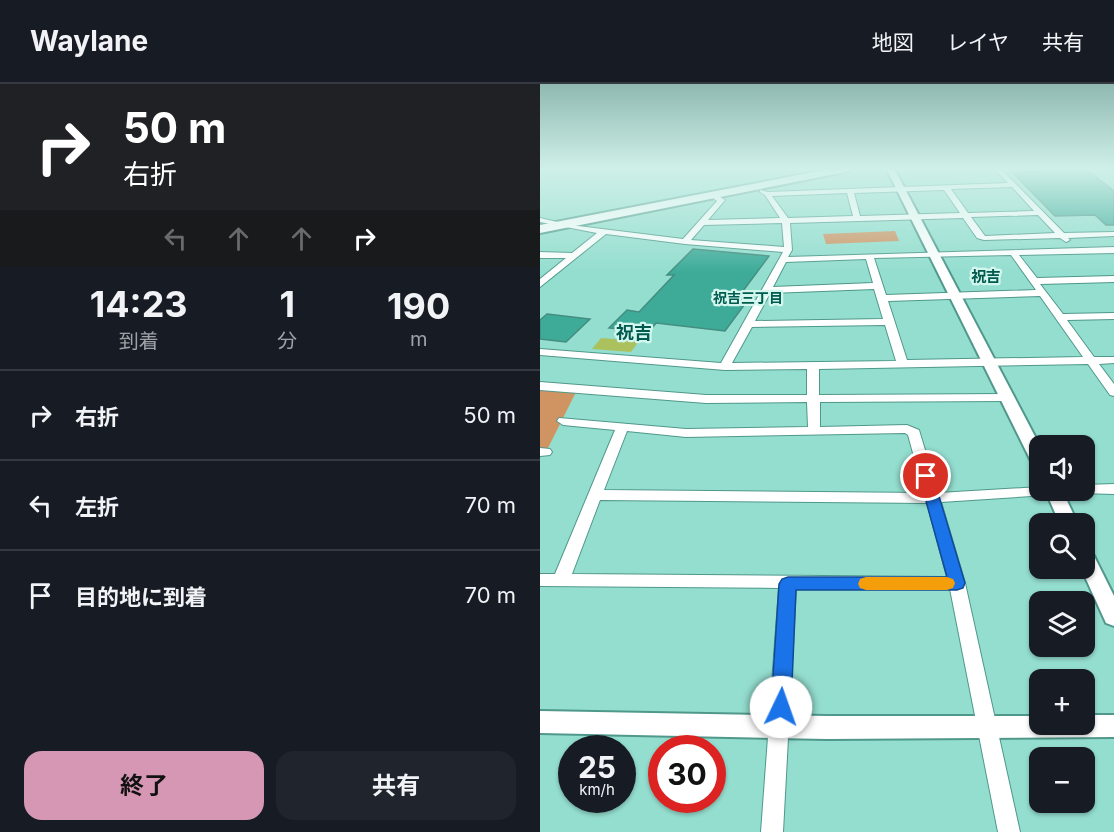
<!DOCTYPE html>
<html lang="ja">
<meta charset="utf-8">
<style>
:root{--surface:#171b24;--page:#20242c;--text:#f1f3f6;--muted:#9ea1a6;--line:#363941;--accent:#d597b4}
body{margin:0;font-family:Inter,"Noto Sans JP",sans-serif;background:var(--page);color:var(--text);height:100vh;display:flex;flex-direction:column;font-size:22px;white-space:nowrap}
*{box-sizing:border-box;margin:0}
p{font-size:20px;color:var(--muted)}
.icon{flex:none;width:33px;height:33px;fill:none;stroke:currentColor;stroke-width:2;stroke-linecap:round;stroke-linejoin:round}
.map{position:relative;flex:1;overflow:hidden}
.details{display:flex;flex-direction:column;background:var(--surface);width:540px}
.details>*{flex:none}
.hud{background:#202124;color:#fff;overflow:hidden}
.fabs{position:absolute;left:489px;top:351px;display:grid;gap:12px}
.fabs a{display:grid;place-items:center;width:66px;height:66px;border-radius:12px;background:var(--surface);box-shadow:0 2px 4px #0004;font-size:30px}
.speed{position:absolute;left:18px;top:651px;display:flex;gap:12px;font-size:30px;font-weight:700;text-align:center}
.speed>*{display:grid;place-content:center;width:78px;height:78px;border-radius:50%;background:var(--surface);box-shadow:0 2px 4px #0004;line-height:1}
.speed small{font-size:15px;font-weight:400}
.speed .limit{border:9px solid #d22;background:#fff;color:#111}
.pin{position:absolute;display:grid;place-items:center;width:51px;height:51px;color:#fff;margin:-26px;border:3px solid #fff;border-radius:50%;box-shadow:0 2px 6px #0007}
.me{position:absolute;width:66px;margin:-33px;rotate:3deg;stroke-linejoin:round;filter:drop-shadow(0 0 4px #0008)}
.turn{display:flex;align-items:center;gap:21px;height:126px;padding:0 24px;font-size:27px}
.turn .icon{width:78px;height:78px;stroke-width:2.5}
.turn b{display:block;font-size:42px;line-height:51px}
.lanes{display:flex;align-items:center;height:57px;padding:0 24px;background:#0003;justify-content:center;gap:30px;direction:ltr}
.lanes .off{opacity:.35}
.eta{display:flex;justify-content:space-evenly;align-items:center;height:102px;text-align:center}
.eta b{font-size:36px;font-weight:700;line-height:42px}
.cta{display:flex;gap:12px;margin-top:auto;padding:12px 24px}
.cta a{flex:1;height:69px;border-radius:18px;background:var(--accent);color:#111;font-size:24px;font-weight:700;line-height:69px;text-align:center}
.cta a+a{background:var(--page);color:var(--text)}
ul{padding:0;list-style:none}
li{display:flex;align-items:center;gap:18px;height:90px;padding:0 24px;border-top:2px solid var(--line)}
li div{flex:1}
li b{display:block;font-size:22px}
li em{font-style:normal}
header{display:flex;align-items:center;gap:36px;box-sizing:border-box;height:84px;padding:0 30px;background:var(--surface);border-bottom:2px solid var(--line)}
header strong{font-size:28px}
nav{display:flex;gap:33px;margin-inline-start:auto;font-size:21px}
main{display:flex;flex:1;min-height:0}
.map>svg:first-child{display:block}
.green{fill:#d09462}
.water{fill:#abc15e}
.building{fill:#3eab99;stroke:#448d80;stroke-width:1.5}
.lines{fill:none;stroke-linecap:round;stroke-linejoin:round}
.minor-casing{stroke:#4f988b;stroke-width:2}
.tertiary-casing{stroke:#4f988b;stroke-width:4}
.trunk-casing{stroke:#4f988b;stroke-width:4}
.minor{fill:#fff;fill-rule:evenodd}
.tertiary{fill:#fff;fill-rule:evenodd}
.trunk{fill:#fff;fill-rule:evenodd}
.route{fill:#1a73e8;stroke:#114b97;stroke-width:1.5}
.slow{fill:#f59e0b}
.labels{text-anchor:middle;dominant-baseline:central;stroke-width:4.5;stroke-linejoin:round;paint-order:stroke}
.far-neighbourhood-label{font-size:14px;font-weight:bold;fill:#005a4e;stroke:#d3f7ef}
.far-quarter-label{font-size:15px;font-weight:bold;fill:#005a4e;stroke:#d3f7ef}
.far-district-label{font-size:18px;font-weight:bold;fill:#005a4e;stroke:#d3f7ef}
</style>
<header>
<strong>Waylane</strong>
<nav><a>地図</a><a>レイヤ</a><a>共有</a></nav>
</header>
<main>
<section class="details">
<div class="hud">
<div class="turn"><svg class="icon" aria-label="right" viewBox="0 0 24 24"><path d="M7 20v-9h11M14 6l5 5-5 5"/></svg><div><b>50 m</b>右折</div></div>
<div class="lanes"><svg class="icon off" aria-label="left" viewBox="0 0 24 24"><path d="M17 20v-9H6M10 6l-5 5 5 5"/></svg><svg class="icon off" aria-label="ahead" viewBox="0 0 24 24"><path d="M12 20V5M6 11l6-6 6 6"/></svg><svg class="icon off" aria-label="ahead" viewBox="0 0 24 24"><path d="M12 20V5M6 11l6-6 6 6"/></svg><svg class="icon" aria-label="right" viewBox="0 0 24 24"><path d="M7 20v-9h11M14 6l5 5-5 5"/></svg></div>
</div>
<div class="eta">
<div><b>14:23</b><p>到着</p></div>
<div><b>1</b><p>分</p></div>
<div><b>190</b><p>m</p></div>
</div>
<ul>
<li><svg class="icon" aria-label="right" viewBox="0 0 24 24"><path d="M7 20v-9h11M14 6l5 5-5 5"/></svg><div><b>右折</b></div><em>50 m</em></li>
<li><svg class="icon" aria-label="left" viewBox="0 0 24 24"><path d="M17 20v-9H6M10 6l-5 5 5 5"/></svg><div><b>左折</b></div><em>70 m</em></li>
<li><svg class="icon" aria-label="arrive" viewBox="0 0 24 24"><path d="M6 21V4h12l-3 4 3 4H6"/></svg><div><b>目的地に到着</b></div><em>70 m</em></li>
</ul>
<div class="cta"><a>終了</a><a>共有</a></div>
</section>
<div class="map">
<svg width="574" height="748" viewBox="0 0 574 748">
<rect width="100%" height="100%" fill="#94decf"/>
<g class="green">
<path d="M355,147L359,157L286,160L283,150Z"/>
<path d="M0,306L36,308L8,364H0Z"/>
</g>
<path class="water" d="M61,254L99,257L91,268L52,265Z"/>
<g class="building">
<path d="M547,86L574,107V141H566L555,131L515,132L472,88Z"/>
<path d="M153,165L229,172L197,215L208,216L185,247L116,239L109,248L69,244L87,226L99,228L134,191H127Z"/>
<path d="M7,230L50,235L26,258L0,255V236Z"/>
</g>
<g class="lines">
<g class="minor-casing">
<g id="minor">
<path d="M454,84H460L524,149L574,148V152L528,154L530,156L526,158L520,154L444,156L437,154L423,134L250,139L252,166L248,173L574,163V169L479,171L497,194L574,192V198L500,200L523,230L574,229V235L527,236L554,273H574V279L559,280L574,300V312L570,311L548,280L279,285V311L470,310L472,313L470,316L466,317L280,318V343L367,341L379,346L398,409L500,403V406H544V401L574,400V410L539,409L401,418L425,499L480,748H458L410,505L256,504L243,748H221L239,504L0,502V490H15L75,346L23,341L17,337L19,334L146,345L268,343L267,318L166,319L0,306V298L166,311H267V285L185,286L0,271V265L181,279L243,168L145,160L66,150L0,203V195L26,174H0V168L32,169L57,149L0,138V134L30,141L143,155L177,117L168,110L172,108L185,116L168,136L240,134L225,111L220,108V106L228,108L468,99ZM472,103L494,127L428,129L411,105ZM404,106L420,129L320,132L314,109ZM307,109L313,132L248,134L232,112ZM498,131L515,149L445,152L431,133ZM242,139L244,163L151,156L164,141ZM471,171L496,206L346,211L334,174ZM326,175L333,199L233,203L246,178ZM334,205L343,235L215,237L230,209ZM500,212L543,273L367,276L348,217ZM345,241L356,277L192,279L212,243ZM87,347L146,353L365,349L368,351L384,409L64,406ZM60,416L387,419L407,493L32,490Z"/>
<path d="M0,364L10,365L12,368L10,371L0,372Z"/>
</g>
</g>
<g class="tertiary-casing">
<g id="tertiary">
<path d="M346,84H354L500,362V384L492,379Z"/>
<path d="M505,406H522L538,440H520Z"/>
<path d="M544,464L551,466L574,512V542L566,539L541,484H544Z"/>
<path d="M0,627L287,632H500V640H544V631H574V653L287,655L0,649Z"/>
</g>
</g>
<g class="trunk-casing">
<path id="trunk" d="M295,84H315L310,87L0,149V141Z"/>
</g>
<use href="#minor" class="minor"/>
<use href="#tertiary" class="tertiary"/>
<use href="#trunk" class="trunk"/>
</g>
<linearGradient id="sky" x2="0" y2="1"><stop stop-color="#8fb9b1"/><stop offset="0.45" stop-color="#cff0e9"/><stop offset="1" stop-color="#cff0e9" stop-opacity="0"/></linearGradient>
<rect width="574" height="188" fill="url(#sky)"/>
<path class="route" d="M386,388L393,392L425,499L423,504L417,506H256L251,623L248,629L241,632L234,629L231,623L239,500L242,495L248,493H407L379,392Z"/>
<path class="slow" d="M326,493H407L413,495L415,499L413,504L407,506H326L320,504L318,500L320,495Z"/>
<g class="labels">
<g class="far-neighbourhood-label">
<text x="208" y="213">祝吉三丁目</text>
</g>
<g class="far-quarter-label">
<text x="446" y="192">祝吉</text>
</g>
<g class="far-district-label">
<text x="94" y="248">祝吉</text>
</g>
</g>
</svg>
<div class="fabs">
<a><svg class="icon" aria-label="sound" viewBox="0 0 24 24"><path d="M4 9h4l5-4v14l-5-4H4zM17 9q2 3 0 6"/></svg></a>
<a><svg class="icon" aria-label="search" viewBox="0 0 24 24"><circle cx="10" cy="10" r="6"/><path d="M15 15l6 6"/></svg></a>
<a><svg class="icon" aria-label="layers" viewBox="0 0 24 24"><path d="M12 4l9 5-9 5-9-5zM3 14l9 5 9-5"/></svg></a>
<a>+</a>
<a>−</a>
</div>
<div class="speed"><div>25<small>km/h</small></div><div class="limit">30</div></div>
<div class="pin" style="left:386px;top:392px;background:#d93025"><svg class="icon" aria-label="arrive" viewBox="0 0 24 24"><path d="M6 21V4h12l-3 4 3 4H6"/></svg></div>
<svg class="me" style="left:241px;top:623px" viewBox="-20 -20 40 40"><circle r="19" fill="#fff"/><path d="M0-13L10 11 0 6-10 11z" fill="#1a73e8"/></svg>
</div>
</main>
